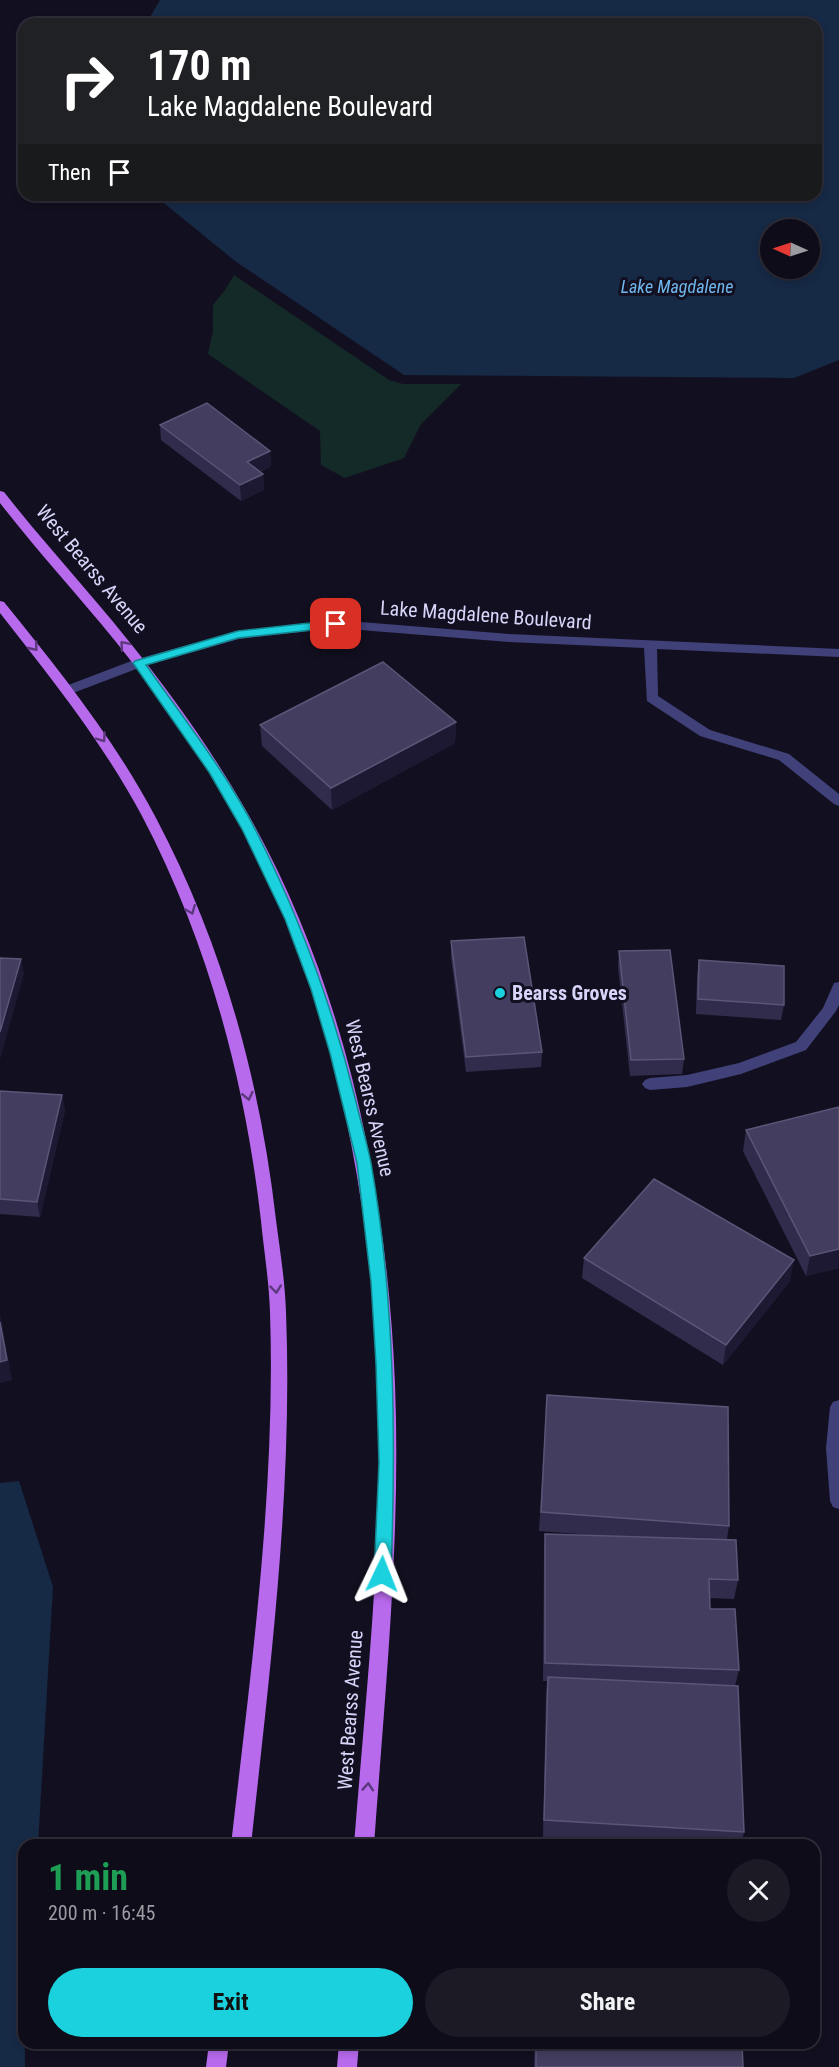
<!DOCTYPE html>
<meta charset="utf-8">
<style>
:root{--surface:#0e0c18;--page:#1c1a25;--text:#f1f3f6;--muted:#9b9ba2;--line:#2e2c37;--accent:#1cd1de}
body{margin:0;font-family:"Roboto Condensed",sans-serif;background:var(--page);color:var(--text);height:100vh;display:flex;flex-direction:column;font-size:22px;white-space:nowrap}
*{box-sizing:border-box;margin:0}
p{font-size:20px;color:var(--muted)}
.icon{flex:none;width:33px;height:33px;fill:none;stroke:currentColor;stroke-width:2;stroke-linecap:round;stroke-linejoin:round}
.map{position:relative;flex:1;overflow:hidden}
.side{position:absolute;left:18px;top:1839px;width:802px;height:210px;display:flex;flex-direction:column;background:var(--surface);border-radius:18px;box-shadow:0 3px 9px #0003,0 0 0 2px var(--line)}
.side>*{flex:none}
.banner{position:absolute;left:18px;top:18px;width:804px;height:183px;border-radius:18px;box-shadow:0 3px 9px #0003,0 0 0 2px var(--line);background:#202124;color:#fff;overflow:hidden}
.needle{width:39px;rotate:273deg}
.buttons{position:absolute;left:760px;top:219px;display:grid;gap:12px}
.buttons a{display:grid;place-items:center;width:60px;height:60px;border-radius:50%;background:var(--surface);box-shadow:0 3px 9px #0003,0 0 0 2px var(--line);font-size:30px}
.pin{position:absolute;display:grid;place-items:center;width:51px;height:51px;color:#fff;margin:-26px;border-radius:12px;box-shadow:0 3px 9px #0006}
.me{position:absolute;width:66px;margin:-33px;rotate:2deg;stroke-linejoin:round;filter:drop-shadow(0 0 4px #0008)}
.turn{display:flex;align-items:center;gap:21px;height:126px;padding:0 30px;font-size:27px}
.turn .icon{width:78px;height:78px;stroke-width:2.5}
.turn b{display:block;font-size:42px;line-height:51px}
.then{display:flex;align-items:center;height:57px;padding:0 30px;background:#0003;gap:12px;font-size:22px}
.round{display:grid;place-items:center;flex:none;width:63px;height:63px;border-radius:32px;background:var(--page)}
.summary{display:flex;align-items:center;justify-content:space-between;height:102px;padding:0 30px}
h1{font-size:36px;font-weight:700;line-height:45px;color:#1e9e55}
.primary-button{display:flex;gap:12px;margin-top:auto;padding:12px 30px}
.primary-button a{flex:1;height:69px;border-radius:36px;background:var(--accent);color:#111;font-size:24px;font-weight:700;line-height:69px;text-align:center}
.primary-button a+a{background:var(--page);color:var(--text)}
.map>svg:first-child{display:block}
.green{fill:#142a28}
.water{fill:#162945;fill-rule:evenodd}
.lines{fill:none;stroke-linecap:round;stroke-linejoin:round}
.minor{fill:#41417a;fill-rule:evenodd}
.major{fill:#b76aec;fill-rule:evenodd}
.wall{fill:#312c4c}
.shaded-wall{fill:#1d1933}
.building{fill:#433e5f;stroke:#5a5677;stroke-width:1.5}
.oneway{stroke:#5c387c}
.route{fill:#1cd1de;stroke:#128890;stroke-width:1.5}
.poi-dot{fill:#1cd1de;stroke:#121020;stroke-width:2}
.labels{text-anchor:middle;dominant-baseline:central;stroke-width:6;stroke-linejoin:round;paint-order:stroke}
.far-water-label{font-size:18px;font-style:italic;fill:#70b7ed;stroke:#121020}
.street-label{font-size:20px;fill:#d8d5fa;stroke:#121020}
.poi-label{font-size:20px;font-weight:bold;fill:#d8d5fa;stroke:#121020;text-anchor:start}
</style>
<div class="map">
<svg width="839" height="2067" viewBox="0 0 839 2067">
<rect width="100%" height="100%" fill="#121020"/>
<path class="green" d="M234,275L389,380L403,384H461L421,424L404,458L345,478L321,465L320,431L208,354L213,331V305L225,290Z"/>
<g class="water">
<path d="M160,0H839V360L794,378L404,375L235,261L154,195H816V24H146ZM771,230H810V268H771Z"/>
<path d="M19,1481L53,1587L38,1845H24L25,2067H0V1483Z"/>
</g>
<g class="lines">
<g class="minor">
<path d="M336,620L509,634L839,649V657L657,649L658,696L710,730L789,754L839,794V806L834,804L779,760L700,736L647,701L644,648L509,642L336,628L239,639L144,666L73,693L68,694L61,690L63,687L134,660L238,631Z"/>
<path d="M839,982V1005L836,1011L806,1050L741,1074L687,1087L650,1090L645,1088L642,1084L645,1080L650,1078L687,1075L739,1063L796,1042L823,1008L834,983Z"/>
<path d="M839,1400V1509L833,1507L830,1501L826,1448L830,1407L833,1402Z"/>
</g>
<g class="major">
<path d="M0,491L4,492C44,543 87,589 127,639C170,692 210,748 244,807C344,980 387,1185 395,1384C401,1537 385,1692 374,1845H354C366,1691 384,1535 378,1381C370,1183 329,977 228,803C195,747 157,693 116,642C78,595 37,551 0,503Z"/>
<path d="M0,601L4,602C59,670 115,740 156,818C222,943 260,1079 276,1220C280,1251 285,1281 286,1312C293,1490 270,1669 251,1845H231C251,1669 276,1490 270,1312C269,1281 264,1251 261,1221C245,1080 208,942 142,816C103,743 51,678 0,613Z"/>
<path d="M209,2043H229L226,2067H206Z"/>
<path d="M339,2043H359L357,2067H337Z"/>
</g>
</g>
<g class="wall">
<path d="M160,425L270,451L271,466L260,472L263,474L264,490L241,501L161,440Z"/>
<path d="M456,722L455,743L332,810L262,746L260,725Z"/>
<path d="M451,941L542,1052L541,1067L466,1072L451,957Z"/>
<path d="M619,951L684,1059L682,1074L630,1076L618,967Z"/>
<path d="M699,960L784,1005L781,1020L696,1014L697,976Z"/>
<path d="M0,1091L62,1095L65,1110L40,1217L0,1214Z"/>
<path d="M746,1130L839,1268L806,1276L743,1151Z"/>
<path d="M584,1258L790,1281L723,1365L582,1278Z"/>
<path d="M547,1395L729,1526L727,1539L738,1580L734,1599L709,1598L710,1609L739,1670L735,1686L744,1832L741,1845H678L543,1837L546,1694L547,1681H543L544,1552L545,1534L592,1535L539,1531Z"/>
<path d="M535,2043H742L743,2067H534Z"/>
</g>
<g class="shaded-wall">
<path d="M270,451L271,466L248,477L247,462Z"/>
<path d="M263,474L264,490L241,501L240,485Z"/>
<path d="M456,722L455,743L332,810L331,788Z"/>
<path d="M21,959L24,974L0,1059V1032Z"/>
<path d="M62,1095L65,1110L40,1217L37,1202Z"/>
<path d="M839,1249V1268L806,1276L810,1256Z"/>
<path d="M794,1260L790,1281L723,1365L726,1345Z"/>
<path d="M0,1313L12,1380L0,1383Z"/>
</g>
<g class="building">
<path d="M207,403L270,451L247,462L263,474L240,485L160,425Z"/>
<path d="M383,662L456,722L331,788L260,725Z"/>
<path d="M524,937L542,1052L466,1057L451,941Z"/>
<path d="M670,950L684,1059L631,1060L619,951Z"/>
<path d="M0,958L21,959L0,1032Z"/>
<path d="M699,960L784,966V1005L698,999Z"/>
<path d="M0,1091L62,1095L37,1202L0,1199Z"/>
<path d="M839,1107V1249L810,1256L746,1130Z"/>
<path d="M654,1179L794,1260L726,1345L584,1258Z"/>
<path d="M0,1322L7,1360L0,1362Z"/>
<path d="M547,1395L728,1407L729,1526L541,1512Z"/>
<path d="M545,1534L736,1540L738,1580L709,1579L710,1609H735L739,1670L545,1663Z"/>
<path d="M548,1677L738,1686L744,1832L544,1820Z"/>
<path d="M560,1840L632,1845H560Z"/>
<path d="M536,2043H742L743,2067H536Z"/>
</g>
<defs><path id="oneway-chevron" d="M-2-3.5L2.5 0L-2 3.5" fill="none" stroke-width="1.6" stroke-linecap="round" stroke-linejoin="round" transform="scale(1.5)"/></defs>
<g class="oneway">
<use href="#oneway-chevron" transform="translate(124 645) rotate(-130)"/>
<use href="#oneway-chevron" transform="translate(34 647) rotate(51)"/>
<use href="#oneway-chevron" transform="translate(102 738) rotate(55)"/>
<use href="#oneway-chevron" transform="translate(191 910) rotate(68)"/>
<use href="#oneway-chevron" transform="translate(248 1096) rotate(77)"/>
<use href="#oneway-chevron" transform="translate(276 1289) rotate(84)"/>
<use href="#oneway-chevron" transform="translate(368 1787) rotate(-86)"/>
</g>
<path class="route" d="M336,620L340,621V627L238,638L146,665C184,719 226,772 256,831C300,918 333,1008 356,1102C361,1123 367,1143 371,1163C395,1299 396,1437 391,1574L388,1579L382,1581L377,1579L374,1574L379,1463L376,1364L371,1282L357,1163L330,1053L311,989L285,919L242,829L209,772L133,663L135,661L238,631Z"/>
<circle class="poi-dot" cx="500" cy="993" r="6"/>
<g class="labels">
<g class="far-water-label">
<text x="677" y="286">Lake Magdalene</text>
</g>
<g class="street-label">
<text transform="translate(92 569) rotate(50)">West Bearss Avenue</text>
<text transform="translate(486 615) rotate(4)">Lake Magdalene Boulevard</text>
<text transform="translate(370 1098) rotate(77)">West Bearss Avenue</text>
<text transform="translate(350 1710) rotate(-86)">West Bearss Avenue</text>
</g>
<g class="poi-label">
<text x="512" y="993">Bearss Groves</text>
</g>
</g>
</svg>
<div class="buttons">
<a><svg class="needle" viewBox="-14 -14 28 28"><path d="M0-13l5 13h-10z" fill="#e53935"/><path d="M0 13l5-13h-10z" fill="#9b9ba2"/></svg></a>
</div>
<div class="pin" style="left:336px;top:624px;background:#d93025"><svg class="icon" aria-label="arrive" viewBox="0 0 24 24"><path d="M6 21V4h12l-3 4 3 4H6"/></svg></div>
<svg class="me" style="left:382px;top:1574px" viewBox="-20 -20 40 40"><path d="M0-17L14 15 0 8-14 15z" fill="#1cd1de" stroke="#fff" stroke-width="4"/></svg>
<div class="banner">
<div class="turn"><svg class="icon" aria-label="right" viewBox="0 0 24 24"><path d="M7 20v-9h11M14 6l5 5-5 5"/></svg><div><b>170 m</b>Lake Magdalene Boulevard</div></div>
<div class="then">Then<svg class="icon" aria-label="arrive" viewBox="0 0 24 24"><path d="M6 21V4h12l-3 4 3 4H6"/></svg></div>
</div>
<section class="side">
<div class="summary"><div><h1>1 min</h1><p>200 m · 16:45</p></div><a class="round"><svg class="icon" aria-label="close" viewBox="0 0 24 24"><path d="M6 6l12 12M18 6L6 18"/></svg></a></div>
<div class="primary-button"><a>Exit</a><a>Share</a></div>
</section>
</div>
